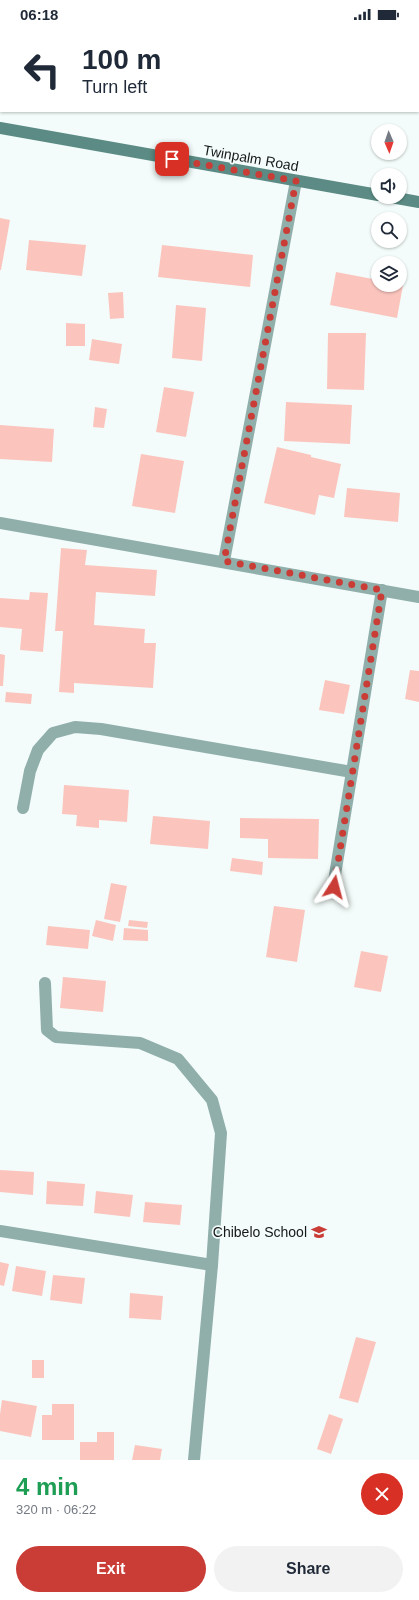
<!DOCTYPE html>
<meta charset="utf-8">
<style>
:root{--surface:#fff;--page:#f2f2f3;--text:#1f2937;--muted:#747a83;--accent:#ca3c36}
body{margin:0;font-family:Helvetica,sans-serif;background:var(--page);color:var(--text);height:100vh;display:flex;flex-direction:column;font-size:15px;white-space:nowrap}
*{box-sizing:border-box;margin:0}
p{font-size:13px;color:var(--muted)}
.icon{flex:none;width:22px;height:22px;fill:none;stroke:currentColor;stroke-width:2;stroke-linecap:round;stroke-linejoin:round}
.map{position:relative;height:1432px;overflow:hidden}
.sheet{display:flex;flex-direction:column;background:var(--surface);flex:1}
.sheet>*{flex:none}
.hud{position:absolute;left:0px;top:0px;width:419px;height:84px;box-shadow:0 1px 3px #0004;background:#fff;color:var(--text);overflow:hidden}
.needle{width:26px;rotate:178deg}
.fabs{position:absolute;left:371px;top:96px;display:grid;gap:8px}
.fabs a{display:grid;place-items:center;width:36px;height:36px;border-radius:50%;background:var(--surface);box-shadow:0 1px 3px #0004;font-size:20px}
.pin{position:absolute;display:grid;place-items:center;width:34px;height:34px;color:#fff;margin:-17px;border-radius:8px;box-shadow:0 2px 6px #0006}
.me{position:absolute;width:44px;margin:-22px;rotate:9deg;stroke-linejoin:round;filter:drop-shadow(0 0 3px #0008)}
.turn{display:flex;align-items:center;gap:14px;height:84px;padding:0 16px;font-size:18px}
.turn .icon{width:52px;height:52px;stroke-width:2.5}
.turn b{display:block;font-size:28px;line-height:34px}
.round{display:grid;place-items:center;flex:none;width:42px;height:42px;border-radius:21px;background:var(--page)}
.overview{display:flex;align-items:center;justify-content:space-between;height:68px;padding:0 16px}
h1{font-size:24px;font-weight:800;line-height:30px;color:#1e9e55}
.cta{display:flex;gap:8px;margin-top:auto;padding:8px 16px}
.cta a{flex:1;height:46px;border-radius:24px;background:var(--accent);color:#fff;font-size:16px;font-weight:800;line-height:46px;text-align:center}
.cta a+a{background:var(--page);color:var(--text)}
.status{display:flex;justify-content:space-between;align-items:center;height:28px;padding:0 20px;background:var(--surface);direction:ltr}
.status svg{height:11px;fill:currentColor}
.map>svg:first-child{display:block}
.building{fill:#fbc5be}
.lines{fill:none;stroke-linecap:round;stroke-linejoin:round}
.street{stroke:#90afab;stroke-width:12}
.secondary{stroke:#5b8b84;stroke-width:12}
.route{stroke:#ca3c36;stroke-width:7;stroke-dasharray:0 12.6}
.labels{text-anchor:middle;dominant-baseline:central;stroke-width:3.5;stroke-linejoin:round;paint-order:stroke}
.street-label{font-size:14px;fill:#151818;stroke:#f3fcfa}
.poi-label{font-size:14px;fill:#151818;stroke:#f3fcfa;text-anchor:end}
</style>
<div class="status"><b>06:18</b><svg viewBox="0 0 49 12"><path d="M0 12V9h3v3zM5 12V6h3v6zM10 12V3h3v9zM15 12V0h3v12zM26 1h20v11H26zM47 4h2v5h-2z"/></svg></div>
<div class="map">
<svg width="419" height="1432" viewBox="0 0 419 1432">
<rect width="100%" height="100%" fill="#f3fcfa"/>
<g class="building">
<path d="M0,190L10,192L1,242H0Z"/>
<path d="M29,212L86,217L82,248L26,242Z"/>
<path d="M162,217L253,227L250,259L158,249Z"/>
<path d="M336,244L378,252V257H403L397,290L330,277Z"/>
<path d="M123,264L124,290L110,291L108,265Z"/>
<path d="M176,277L206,280L202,333L172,330Z"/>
<path d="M66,295L85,296V318H66Z"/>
<path d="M328,305H366L364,362L327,361Z"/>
<path d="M92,311L122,316L119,336L89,332Z"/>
<path d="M164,359L194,364L186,409L156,404Z"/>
<path d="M286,374L352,377L350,416L284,413Z"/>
<path d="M95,379L107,381L104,400L93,399Z"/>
<path d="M0,397L54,401L52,434L0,431Z"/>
<path d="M277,419L311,427V429L341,436L334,470L319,467L315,487L264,475Z"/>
<path d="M141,426L184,433L175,485L132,478Z"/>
<path d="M347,460L400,465L398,494L344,489Z"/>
<path d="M61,520L87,522L85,537L157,542L155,568L96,564L94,597L145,601L144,615H156L153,660L74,655V665L59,664L63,603H55Z"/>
<path d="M30,564L48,565L43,624L20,622L22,601L0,599V570L29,572Z"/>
<path d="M0,626L5,627L3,658H0Z"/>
<path d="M410,642L419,643V674L405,671Z"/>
<path d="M325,652L350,657L344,686L319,682Z"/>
<path d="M6,664L32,666L31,676L5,674Z"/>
<path d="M64,757L129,762L127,794L99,792V800L76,798L77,787L62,786Z"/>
<path d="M153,788L210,793L208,821L150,816Z"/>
<path d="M240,790L319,791L318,831L268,830V811L240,810Z"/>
<path d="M232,830L263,834L262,847L230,843Z"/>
<path d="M111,855L127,858L120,894L104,891Z"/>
<path d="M274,878L305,882L297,934L266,929Z"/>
<path d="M96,892L116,897L113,913L92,908Z"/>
<path d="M129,892L148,894L147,900L128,898Z"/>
<path d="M48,898L90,902L88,921L46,917Z"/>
<path d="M124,900L148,902V913L123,912Z"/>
<path d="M361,923L388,928L381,964L354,959Z"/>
<path d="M63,949L106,953L103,984L60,980Z"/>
<path d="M0,1142L34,1144L33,1167L0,1164Z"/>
<path d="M47,1153L85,1156L83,1178L46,1176Z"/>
<path d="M96,1163L133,1167L130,1189L94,1185Z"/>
<path d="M145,1174L182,1177L180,1197L143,1194Z"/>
<path d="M0,1234L9,1236L4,1258L0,1257Z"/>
<path d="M16,1238L46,1243L42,1268L12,1263Z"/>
<path d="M53,1247L85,1250L82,1276L50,1272Z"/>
<path d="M130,1265L163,1268L161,1292L129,1290Z"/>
<path d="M356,1309L376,1314L358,1375L339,1370Z"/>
<rect x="32" y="1332" width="12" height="18"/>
<path d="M2,1372L37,1378L31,1409L0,1403V1386Z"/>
<path d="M52,1376H74V1412H42V1387H52Z"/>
<path d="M329,1386L343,1391L331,1426L317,1421Z"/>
<path d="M97,1404H114V1432H80V1414H97Z"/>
<path d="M135,1417L162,1421L160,1432H132Z"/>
</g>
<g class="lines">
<g class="street">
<path d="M0,495L419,569"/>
<path d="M224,533L296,153"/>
<path d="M23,780L30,743L38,722L53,705L75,699L101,701L352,744"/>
<path d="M333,859L382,562"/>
<path d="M45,955L47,1002L56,1009L140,1015L178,1031L212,1072L221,1105L212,1237L194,1432"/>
<path d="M0,1203L212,1237"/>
</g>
<g class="secondary">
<path d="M0,100L378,167"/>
<path d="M391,169L419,174"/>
</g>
</g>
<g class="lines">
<path class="route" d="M172,131L296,153L224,533L382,562L334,859"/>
</g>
<defs>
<g id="school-bare" transform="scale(1.2)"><path d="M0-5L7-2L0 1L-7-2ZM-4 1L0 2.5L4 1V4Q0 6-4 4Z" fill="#ca3c36" stroke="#f3fcfa" stroke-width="2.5" paint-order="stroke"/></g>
</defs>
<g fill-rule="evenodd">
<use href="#school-bare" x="319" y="1204"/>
</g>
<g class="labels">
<g class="street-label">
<text transform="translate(251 130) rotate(10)">Twinpalm Road</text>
</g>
<g class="poi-label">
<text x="307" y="1204">Chibelo School</text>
</g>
</g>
</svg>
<div class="fabs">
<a><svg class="needle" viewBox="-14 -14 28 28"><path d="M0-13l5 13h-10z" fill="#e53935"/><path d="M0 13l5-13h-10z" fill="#747a83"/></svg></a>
<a><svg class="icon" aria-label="sound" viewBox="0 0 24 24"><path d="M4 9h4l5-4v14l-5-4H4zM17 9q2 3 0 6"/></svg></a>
<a><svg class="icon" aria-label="search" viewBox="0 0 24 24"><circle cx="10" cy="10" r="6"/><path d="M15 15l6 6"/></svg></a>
<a><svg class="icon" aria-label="layers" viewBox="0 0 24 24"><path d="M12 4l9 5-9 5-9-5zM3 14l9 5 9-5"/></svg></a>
</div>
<div class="pin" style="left:172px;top:131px;background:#d93025"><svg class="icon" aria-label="arrive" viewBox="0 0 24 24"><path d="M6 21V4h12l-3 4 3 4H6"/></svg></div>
<svg class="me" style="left:334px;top:859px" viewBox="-20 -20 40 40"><path d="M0-17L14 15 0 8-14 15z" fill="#ca3c36" stroke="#fff" stroke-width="4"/></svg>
<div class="hud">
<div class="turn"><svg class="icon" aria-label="left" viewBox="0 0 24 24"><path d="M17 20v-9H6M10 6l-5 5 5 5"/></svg><div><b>100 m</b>Turn left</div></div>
</div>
</div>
<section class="sheet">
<div class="overview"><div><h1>4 min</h1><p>320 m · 06:22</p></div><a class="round" style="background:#d93025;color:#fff"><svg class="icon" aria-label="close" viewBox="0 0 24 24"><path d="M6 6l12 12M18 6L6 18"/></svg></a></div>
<div class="cta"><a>Exit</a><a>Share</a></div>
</section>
